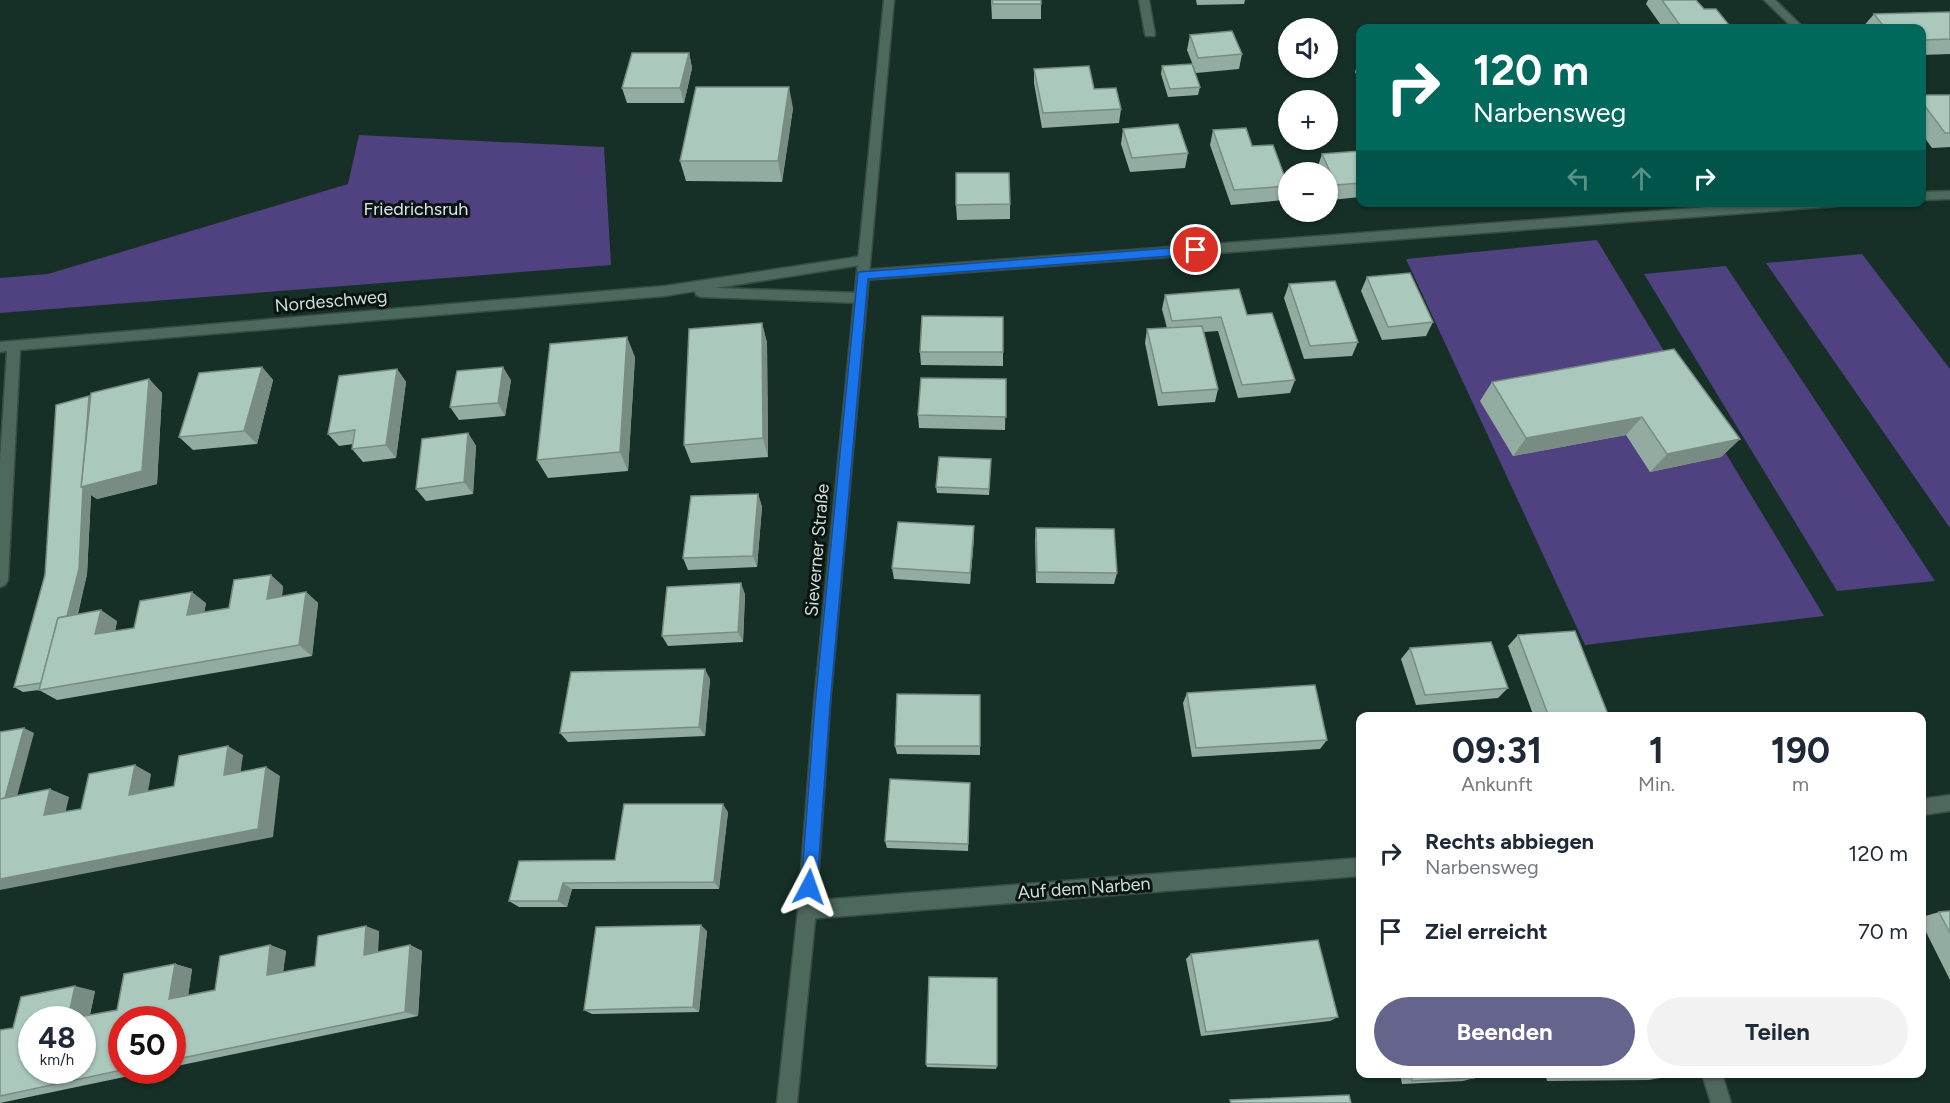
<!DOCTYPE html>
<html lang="de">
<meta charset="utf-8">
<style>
:root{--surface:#fff;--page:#f2f2f3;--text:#1f2937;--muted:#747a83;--accent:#64648d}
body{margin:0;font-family:Figtree,sans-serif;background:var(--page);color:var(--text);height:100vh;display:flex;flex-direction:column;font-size:22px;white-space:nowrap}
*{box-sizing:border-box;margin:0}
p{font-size:20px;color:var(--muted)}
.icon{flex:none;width:33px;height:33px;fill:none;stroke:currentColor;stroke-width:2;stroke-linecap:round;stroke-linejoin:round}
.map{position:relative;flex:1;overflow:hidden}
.panel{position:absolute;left:1356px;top:712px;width:570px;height:366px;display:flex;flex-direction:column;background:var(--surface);border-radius:12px;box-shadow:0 2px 4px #0004}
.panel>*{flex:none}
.banner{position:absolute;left:1356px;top:24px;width:570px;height:183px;border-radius:12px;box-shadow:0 2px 4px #0004;background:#00695c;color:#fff;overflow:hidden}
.tools{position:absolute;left:1278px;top:18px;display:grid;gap:12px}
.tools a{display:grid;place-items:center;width:60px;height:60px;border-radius:50%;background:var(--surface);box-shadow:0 2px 4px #0004;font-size:30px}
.speed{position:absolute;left:18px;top:1006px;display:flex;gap:12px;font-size:30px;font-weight:700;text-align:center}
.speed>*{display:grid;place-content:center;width:78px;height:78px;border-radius:50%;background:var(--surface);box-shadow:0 2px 4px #0004;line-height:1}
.speed small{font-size:15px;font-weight:400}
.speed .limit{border:9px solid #d22;background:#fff;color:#111}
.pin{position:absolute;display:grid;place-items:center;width:51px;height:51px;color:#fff;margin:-26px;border:3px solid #fff;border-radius:50%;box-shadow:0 2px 6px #0007}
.me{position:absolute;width:66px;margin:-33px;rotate:4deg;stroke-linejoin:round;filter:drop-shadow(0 0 4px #0008)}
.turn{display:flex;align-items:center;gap:21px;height:126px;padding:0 18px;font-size:27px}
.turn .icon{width:78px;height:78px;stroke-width:2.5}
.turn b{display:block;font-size:42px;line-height:51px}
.lanes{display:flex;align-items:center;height:57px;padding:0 18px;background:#0003;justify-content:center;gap:30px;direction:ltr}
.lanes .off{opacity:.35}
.eta{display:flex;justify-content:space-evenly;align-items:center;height:102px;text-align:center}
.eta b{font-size:36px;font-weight:700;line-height:42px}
.cta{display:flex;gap:12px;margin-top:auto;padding:12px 18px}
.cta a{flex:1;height:69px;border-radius:36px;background:var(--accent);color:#fff;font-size:24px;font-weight:700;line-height:69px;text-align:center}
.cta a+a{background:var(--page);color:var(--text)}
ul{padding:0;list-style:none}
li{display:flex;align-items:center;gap:18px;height:78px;padding:0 18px}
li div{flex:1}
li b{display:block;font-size:22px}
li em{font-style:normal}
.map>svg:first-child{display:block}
.green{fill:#504181}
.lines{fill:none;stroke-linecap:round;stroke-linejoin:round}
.minor-casing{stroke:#374c44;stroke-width:3}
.secondary-casing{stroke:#374c44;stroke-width:3}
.minor{fill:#4d685d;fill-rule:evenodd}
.secondary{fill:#4d685d;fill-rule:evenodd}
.wall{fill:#93aca2}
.shaded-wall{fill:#788c84}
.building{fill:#abc8bc;stroke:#788c84;stroke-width:1.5;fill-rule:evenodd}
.route{fill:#1a73e8;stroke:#114b97;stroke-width:1.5}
.labels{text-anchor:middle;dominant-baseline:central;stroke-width:6;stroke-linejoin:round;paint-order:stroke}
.park-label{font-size:18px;fill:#e3e0f4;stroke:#0a1511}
.street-label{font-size:18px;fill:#d0dfd9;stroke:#0a1511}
</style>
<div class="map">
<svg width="1950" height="1103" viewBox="0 0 1950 1103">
<rect width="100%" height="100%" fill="#163027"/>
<g class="green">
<path d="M359,135L604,147L611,265L0,313V278L48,274L348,184Z"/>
<path d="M1597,240L1824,616L1585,645L1406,259Z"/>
<path d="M1862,254L1950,369V528L1766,263Z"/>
<path d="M1726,266L1935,581L1837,591L1644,274Z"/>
</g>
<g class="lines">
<g class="minor-casing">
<g id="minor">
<path d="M1139,0H1149L1155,34L1154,36H1146L1145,34Z"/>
<path d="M1764,0H1775L1804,28H1793Z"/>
<path d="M1950,191V199L1922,200V192Z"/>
<path d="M1775,202H1844L1838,206L863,280L857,275L863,270Z"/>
<path d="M863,256L869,261L867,264L716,288L861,293L867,298L861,303L701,297L696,295L695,291L665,296L20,350L8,580L5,585L0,587V461L7,351L0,352V342L665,286Z"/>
<path d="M1950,795V811L1922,815V799Z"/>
<path d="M1360,858V876L807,919L801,916L798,910L801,904L807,901Z"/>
<path d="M1702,1074H1722L1731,1103H1711Z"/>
</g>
</g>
<g class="secondary-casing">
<path id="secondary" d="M884,0H894L830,704L816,910L797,1103H777L798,910L814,704Z"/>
</g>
<use href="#minor" class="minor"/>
<use href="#secondary" class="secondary"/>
</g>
<g class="wall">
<path d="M991,0H1041V19H992Z"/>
<path d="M1196,0H1245L1244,4L1197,5Z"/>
<path d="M1648,0H1696L1704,9L1729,25L1726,28H1663L1646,4Z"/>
<path d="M1950,12V54L1922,55V28H1862L1874,14Z"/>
<path d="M1190,35L1242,54L1239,69L1196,73L1187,50Z"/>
<path d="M689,53L692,68L684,103H627L622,88Z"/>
<path d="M1360,57V83L1355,72Z"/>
<path d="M1162,66L1200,87L1198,95L1168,97L1161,74Z"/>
<path d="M1034,69L1121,109L1119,123L1042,128L1034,83Z"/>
<path d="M1922,95H1950V147L1932,148L1922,134Z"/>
<path d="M793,108L782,182L686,181L680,161Z"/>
<path d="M1123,129L1188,153L1185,168L1130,172L1121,144Z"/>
<path d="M1213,130L1252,146L1288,186L1284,200L1231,205L1210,145Z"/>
<path d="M1360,151V197L1331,200L1328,192V172H1319L1317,169L1322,154Z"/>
<path d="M1010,204V219L957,220L956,205Z"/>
<path d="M1367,277L1433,322L1426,336L1382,340L1361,291Z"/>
<path d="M1289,284L1358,342L1352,356L1304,359L1284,298Z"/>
<path d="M1165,295L1247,315L1295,380L1290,393L1238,398L1218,331L1204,332L1218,389L1215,402L1158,406L1145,343L1147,329L1167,328L1162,309Z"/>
<path d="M762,323L767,343L768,457L691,463L684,445Z"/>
<path d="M920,352H1003V366L921,365Z"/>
<path d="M635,357L628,471L548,478L537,460Z"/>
<path d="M262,367L273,380L257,444L193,450L179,437Z"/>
<path d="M397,369L406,382L396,458L363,462L352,449L353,444L339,446L328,434Z"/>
<path d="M149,379L162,393L157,484L97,499L91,495L87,574L78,614L117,621L115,631L134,628L206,603L204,612L229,608L283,586L282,596L306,592L318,603L312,656L57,700L39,690L23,692L14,687L45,575L89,396L90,398Z"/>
<path d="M1006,379L1005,430L919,428L918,415Z"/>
<path d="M511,380L505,416L459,420L450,407Z"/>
<path d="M1492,382L1740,439L1721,457L1650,472L1626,435L1513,456L1480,401Z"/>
<path d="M468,433L476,446L473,494L426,501L416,489Z"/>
<path d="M991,459L989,495L937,493L936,487Z"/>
<path d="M758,494L762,507L757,567L688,570L683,558Z"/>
<path d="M974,526V538L970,584L894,579L892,568Z"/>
<path d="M1036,528L1117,573L1114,584L1036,583L1035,539Z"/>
<path d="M745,594L743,642L668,646L662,636Z"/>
<path d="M1518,635L1609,717H1534L1508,646Z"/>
<path d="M1410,648L1508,688L1498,698L1416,705L1401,659Z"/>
<path d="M710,679L705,736L568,742L560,733Z"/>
<path d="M1187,693L1327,740L1320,749L1192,757L1183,703Z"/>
<path d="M980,695V755L897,754L895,746Z"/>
<path d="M970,783L968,851L887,848L885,841Z"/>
<path d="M728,812L719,889H572L567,907H519L509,901L615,860Z"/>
<path d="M1950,911V980L1922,924V917L1939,912Z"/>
<path d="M379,931L378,952L410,945L422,951L418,1016L172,1067V1020H122V1071H153L0,1103V1030L13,1028L95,991L90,1015L117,1010L175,964L192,969L188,996L215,990L270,945L286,951L283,972L315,966Z"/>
<path d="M707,931L699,1012L592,1014L584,1010Z"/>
<path d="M1191,954L1338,1017L1330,1021L1201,1036L1186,959Z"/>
<path d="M926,1064L997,1066L996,1069L927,1067Z"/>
<path d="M1400,1074H1473L1474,1078L1463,1081L1402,1084Z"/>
<path d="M1545,1074H1671L1672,1076L1649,1080L1547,1081Z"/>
</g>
<g class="shaded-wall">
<path d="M689,53L692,68L684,103L680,88Z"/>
<path d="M789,87L793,108L782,182L778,161Z"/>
<path d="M762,323L767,343L768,457L763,438Z"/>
<path d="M627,337L635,357L628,471L620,452Z"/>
<path d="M262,367L273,380L257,444L244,431Z"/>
<path d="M503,367L511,380L505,416L498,403Z"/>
<path d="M397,369L406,382L396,458L386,445Z"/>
<path d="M149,379L162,393L157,484L97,499L91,495L87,574L60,686L81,487L89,396L96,403Z"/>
<path d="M1642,417L1626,435L1513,456L1526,438Z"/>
<path d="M468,433L476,446L473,494L464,482Z"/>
<path d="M1740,439L1721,457L1650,472L1667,454Z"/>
<path d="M758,494L762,507L757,567L753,556Z"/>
<path d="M974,526V538L970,584V573Z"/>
<path d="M271,575L283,586L280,610L267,599Z"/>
<path d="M741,583L745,594L743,642L738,632Z"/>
<path d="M192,592L206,603L202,626L187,615Z"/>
<path d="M306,592L318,603L312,656L299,645Z"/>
<path d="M101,610L117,621L112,645L95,634Z"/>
<path d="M705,669L710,679L705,736L699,727Z"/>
<path d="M24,728L34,733L0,860V818Z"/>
<path d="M228,746L243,755L239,784L224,775Z"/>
<path d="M135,765L151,774L146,803L129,795Z"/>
<path d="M266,767L280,776L273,837L0,890V879Z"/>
<path d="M50,789L69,797L63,823L44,815Z"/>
<path d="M723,804L728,812L719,889L714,882Z"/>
<path d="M563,883L572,889L567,907L558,901Z"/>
<path d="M701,925L707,931L699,1012L693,1007Z"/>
<path d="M366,926L379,931L377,960L364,955Z"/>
<path d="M270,945L286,951L282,980L267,975Z"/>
<path d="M410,945L422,951L418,1016L405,1012Z"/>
<path d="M175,964L192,969L187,1004L169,999Z"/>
<path d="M75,986L95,991L88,1023L68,1019Z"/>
</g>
<g class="building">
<path d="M992,0H1041V4H993Z"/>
<path d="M1662,0H1696L1704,9H1716L1729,25L1682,28Z"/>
<path d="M1950,12V39L1922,40V28H1885L1874,14Z"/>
<path d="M1232,31L1242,54L1198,58L1190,35Z"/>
<path d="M632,53H689L680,88H622Z"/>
<path d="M1192,64L1200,87L1170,89L1162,66Z"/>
<path d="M1089,66L1094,89L1116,88L1121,109L1043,113L1034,69Z"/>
<path d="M696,87H789L778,161H680Z"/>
<path d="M1922,95H1950V133H1945L1922,102Z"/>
<path d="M1178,124L1188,153L1132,158L1123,129Z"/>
<path d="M1246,128L1252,146L1273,145L1288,186L1234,190L1213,130Z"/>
<path d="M1360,151V183L1336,185L1322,154Z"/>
<path d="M956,173H1009L1010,204L956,205Z"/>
<path d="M1410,273L1433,322L1388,327L1367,277Z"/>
<path d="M1335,281L1358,342L1310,346L1289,284Z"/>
<path d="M1239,289L1247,315L1272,313L1295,380L1242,385L1221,317L1172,321L1165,295Z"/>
<path d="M922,316L1003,317V352H920Z"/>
<path d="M762,323L763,438L684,445L689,329Z"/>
<path d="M1202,326L1218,389L1162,393L1147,329Z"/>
<path d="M627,337L620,452L537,460L550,344Z"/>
<path d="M1674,349L1740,439L1667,454L1642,417L1526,438L1492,382Z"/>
<path d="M262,367L244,431L179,437L199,373Z"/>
<path d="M503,367L498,403L450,407L457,371Z"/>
<path d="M397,369L386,445L352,449L355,430L328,434L339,376Z"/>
<path d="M921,378L1006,379V417L918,415Z"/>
<path d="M149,379L142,471L81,487L91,393Z"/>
<path d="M89,396L86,436L81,487L83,488L79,569L67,616L58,618L41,683L14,687L45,575L56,405Z"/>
<path d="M468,433L464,482L416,489L422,439Z"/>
<path d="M939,457L991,459L989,489L936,487Z"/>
<path d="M758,494L753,556L683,558L691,496Z"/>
<path d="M898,522L974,526L970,573L892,568Z"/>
<path d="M1036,528L1114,529L1117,573L1037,572Z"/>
<path d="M271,575L267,599L306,592L299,645L39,690L58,618L101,610L95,634L134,628L140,601L192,592L187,615L229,608L234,580Z"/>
<path d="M741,583L738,632L662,636L667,587Z"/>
<path d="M1575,631L1609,717H1549L1518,635Z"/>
<path d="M1491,642L1508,688L1425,695L1410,648Z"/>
<path d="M705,669L699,727L560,733L571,672Z"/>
<path d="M1315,685L1327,740L1196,748L1187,693Z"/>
<path d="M897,694L980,695V746H895Z"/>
<path d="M24,728L5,798L0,799V732Z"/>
<path d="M228,746L224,775L266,767L258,829L0,879V799L50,789L44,815L81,809L89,774L135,765L129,795L174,786L179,756Z"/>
<path d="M890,779L970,783L968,844L885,841Z"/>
<path d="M624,804H723L714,882L563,883L558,901H509L519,861L615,860Z"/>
<path d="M1950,911V933L1939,912Z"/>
<path d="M701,925L693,1007L584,1010L596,927Z"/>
<path d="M366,926L364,955L410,945L405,1012L172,1060V1020H122V1070L0,1096V1030L13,1028L21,997L75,986L68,1019L117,1010L124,974L175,964L169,999L215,990L220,956L270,945L267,975L315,966L318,936ZM32,1020H82V1071H32Z"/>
<path d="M1318,940L1338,1017L1206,1032L1191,954Z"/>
<path d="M929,977L997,978V1066L926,1064Z"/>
<path d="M1411,1074H1473L1474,1078L1412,1081Z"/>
<path d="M1566,1074H1671L1672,1076L1567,1077Z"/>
<path d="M1349,1095L1351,1103H1231L1230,1100Z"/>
</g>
<path class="route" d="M1196,246L1201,250L1196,254L868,279L830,705L817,887L814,893L809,895L803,893L801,887L815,705L858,272Z"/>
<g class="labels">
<g class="park-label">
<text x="416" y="209">Friedrichsruh</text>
</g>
<g class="street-label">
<text transform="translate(331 301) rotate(-5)">Nordeschweg</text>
<text transform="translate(817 550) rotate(-85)">Sieverner Straße</text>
<text transform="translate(1084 888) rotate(-4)">Auf dem Narben</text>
</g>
</g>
</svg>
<div class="tools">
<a><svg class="icon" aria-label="sound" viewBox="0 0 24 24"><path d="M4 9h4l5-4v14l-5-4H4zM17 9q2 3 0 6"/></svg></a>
<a>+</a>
<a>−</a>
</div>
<div class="speed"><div>48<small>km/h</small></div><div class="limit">50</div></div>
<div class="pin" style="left:1196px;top:250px;background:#d93025"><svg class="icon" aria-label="arrive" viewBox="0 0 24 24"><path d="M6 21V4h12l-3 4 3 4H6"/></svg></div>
<svg class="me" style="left:809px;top:887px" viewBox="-20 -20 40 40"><path d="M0-17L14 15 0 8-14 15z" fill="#1a73e8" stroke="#fff" stroke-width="4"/></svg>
<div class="banner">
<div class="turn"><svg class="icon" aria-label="right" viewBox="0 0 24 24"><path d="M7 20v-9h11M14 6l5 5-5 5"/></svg><div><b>120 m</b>Narbensweg</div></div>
<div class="lanes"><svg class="icon off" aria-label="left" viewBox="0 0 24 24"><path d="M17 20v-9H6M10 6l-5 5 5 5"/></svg><svg class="icon off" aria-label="ahead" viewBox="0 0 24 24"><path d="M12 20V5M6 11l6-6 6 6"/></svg><svg class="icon" aria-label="right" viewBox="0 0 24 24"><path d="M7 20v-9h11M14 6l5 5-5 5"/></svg></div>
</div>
<section class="panel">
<div class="eta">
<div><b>09:31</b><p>Ankunft</p></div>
<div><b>1</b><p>Min.</p></div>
<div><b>190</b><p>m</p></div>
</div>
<ul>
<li><svg class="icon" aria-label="right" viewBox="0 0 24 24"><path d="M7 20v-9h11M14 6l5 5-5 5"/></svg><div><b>Rechts abbiegen</b><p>Narbensweg</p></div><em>120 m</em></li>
<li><svg class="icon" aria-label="arrive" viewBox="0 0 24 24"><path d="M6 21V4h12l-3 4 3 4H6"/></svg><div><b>Ziel erreicht</b></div><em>70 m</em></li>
</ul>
<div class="cta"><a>Beenden</a><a>Teilen</a></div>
</section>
</div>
